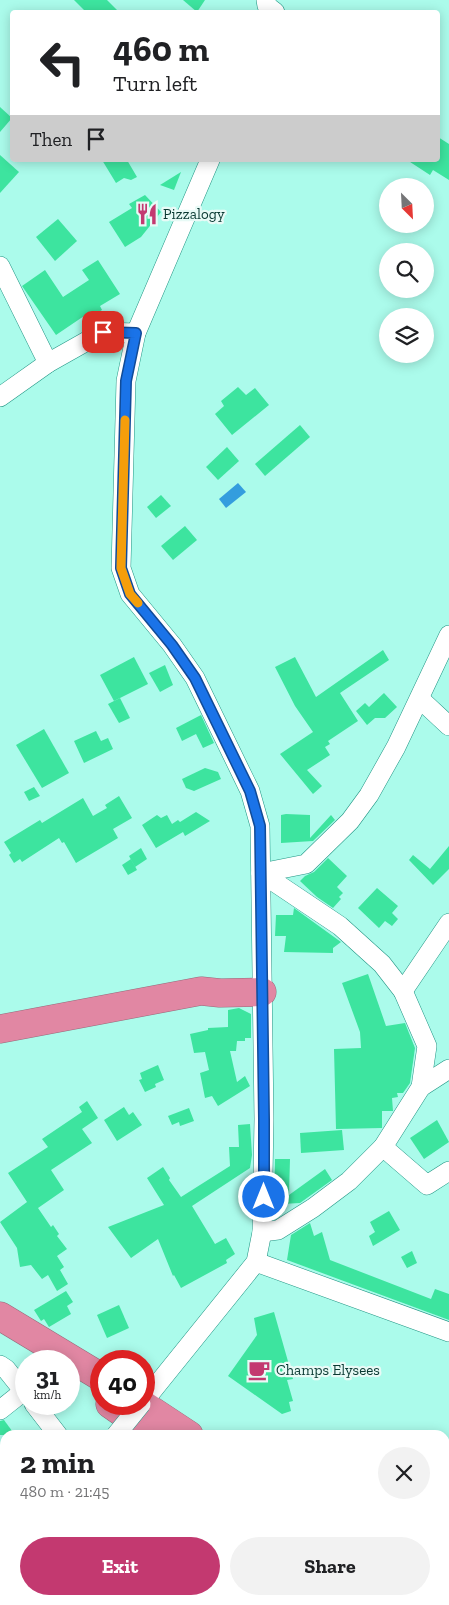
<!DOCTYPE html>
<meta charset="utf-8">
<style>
:root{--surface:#fff;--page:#f2f2f2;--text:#202124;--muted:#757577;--accent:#c33970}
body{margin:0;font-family:"Zilla Slab",serif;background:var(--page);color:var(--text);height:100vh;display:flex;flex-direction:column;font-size:19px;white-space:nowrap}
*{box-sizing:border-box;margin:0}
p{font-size:16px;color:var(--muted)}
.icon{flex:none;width:28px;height:28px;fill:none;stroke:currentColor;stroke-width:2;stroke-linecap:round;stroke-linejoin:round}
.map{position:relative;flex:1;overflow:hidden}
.side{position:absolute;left:0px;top:1430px;width:450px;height:175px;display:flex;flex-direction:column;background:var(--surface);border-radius:15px 15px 0 0;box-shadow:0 2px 12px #0003}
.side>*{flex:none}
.hud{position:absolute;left:10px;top:10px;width:430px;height:152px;border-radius:5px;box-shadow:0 2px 12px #0003;background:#fff;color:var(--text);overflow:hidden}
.needle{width:32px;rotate:156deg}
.buttons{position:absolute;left:379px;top:178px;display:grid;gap:10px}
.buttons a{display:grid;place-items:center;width:55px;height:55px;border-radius:50%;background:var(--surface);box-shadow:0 2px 12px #0003;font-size:25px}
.speed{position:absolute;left:15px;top:1350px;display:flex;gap:10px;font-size:25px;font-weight:700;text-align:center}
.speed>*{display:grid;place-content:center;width:65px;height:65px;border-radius:50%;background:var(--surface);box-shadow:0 2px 12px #0003;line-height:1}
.speed small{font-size:12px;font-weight:400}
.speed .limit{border:8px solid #d22;background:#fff;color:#111}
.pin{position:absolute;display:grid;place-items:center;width:42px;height:42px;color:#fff;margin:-21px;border-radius:10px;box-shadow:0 2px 8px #0006}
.me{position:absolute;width:55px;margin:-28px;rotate:0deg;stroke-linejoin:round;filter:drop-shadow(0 0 4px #0008)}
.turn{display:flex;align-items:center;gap:18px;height:105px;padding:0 20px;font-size:22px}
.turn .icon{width:65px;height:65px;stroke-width:2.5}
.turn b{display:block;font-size:35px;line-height:42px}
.then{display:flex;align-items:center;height:48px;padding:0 20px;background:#0003;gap:10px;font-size:19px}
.round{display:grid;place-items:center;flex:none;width:52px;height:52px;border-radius:26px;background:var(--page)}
.headline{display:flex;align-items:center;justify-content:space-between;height:85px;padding:0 20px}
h1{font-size:30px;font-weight:700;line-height:38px}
.primary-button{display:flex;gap:10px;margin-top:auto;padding:10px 20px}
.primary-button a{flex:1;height:58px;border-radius:30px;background:var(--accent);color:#fff;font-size:20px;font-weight:700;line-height:58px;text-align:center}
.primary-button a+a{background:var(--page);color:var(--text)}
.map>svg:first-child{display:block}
.water{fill:#339dde}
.building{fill:#3de49f}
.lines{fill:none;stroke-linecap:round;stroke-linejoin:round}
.minor-casing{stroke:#219584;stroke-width:20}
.highway-casing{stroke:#956c7b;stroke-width:29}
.minor{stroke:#fff;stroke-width:19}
.highway{stroke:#e187a3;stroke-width:28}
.minor-bridge-casing{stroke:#219584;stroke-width:20;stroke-linecap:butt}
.minor-bridge{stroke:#fff;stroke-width:19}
.route-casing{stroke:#114b97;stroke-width:12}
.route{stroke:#1a73e8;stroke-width:9}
.slow{stroke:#f59e0b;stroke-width:9}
.labels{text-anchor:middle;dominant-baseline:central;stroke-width:4.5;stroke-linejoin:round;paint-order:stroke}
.poi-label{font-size:15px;fill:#093932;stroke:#e8faf6;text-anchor:start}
</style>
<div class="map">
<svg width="449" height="1605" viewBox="0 0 449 1605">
<rect width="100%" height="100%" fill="#abfbeb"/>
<path class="water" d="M238,483L246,492L226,508L219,499Z"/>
<g class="building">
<path d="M74,0H107L119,12H86Z"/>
<path d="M183,0H205L197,12Z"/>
<path d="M0,107L12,118L0,132Z"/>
<path d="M438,137L449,144V180L433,170L430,175L407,160H438Z"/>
<path d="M0,155L19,172L0,193Z"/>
<path d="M102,160H127L137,177L131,180L124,178L116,183Z"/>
<path d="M181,172L174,190L160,185Z"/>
<path d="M145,195L161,212L141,237L125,247L109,222L132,208L129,204Z"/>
<path d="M58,219L77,241L55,261L36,237Z"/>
<path d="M98,260L120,294L100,306L102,310L90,318L87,314L56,335L22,286L45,270L63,297L89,280L82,270Z"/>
<path d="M238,387L246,395L255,388L269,405L232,435L215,414L224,406L221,401Z"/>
<path d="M300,425L310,437L265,476L255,464Z"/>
<path d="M227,447L239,461L218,480L206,467Z"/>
<path d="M161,495L171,506L156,518L147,507Z"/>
<path d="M185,526L197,540L173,560L161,546Z"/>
<path d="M383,650L389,660L340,693L358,721L328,741L330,744L325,747L330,755L307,770L322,786L313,794L280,754L313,732L295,706L275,667L295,657L316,697Z"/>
<path d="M134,657L148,684L114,701L100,675Z"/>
<path d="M165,665L173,685L160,692L149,673Z"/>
<path d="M384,693L397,707L385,718H375L367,725L356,711L365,703L369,707Z"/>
<path d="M120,698L130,718L119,723L108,704Z"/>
<path d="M201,715L214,743L203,748L196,734L182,741L176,728Z"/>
<path d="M44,729L69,773L42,788L16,745Z"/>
<path d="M96,731L101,741L108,738L113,749L84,763L74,741Z"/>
<path d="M205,768L218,772L221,779L194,791L186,788L182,779Z"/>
<path d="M34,787L40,796L29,801L24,792Z"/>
<path d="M119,796L132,818L113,829L118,838L76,863L64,842L62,843L59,838L22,862L20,859L14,863L9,855L11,853L4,842L40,820L42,823L83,798L93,816L107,808L105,805Z"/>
<path d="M196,812L210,821L185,836L183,832L156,848L142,825L157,815L161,818L167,815L172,824L178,820L180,822Z"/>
<path d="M286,814L310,815V838L331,815L335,820L313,841L281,843V815Z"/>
<path d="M449,846V869L433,885L409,860L413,855L430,869Z"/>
<path d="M141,848L147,859L135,867L129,856Z"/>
<path d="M328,858L347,876L337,887L343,893L339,897L341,899L333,908L317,897L300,881L305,876L314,872Z"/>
<path d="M131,859L137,870L128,875L122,865Z"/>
<path d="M377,888L398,906L392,913L398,919L392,926L385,921L379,928L358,908Z"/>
<path d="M294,908L341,942L333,948V953L284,952L286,936H275L276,915H293Z"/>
<path d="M368,974L386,1026L405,1023L415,1048L410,1083L403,1093H397L398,1097L392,1098L393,1111H382V1128L336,1129L334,1049L361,1048L360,1032L342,983Z"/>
<path d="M239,1008L251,1014V1038H245V1041H237L236,1051H230L237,1082L245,1076L250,1086L218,1106L212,1096L205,1098L200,1073L209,1070L205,1052L194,1053L190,1034L208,1030V1028L228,1027V1010Z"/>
<path d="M158,1065L164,1080L155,1084L156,1087L145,1092L139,1080L142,1079L140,1073Z"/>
<path d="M87,1101L98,1118L82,1129L92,1143L51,1170L64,1190L38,1208L51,1227L53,1225L59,1234L57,1236L67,1249L57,1256L64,1267L60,1270L68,1284L57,1291L48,1275L42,1279L31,1265L20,1267L17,1248L0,1222L27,1202L8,1173L48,1147L42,1139L82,1112L79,1107Z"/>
<path d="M124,1107L129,1115L133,1112L142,1125L117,1141L104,1120Z"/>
<path d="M189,1108L194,1121L180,1126L179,1122L172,1125L168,1116Z"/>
<path d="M437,1120L449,1142L424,1159L410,1138Z"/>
<path d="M250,1124L252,1155L250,1168L192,1206L215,1244L226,1238L235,1254L226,1260L227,1263L181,1288L174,1275L173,1276L158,1239L131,1258L108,1227L164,1205L147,1178L163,1167L170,1178L169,1180L181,1197L230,1166L229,1147H239L238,1125Z"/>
<path d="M342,1130L344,1150L301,1153L300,1133Z"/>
<path d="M275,1159H290L289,1195L325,1169L332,1180L300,1203L282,1204V1207H274Z"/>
<path d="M389,1211L400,1230L373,1246L369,1236L375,1232L370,1222Z"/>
<path d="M310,1223L314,1236L322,1232L330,1260L431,1299L435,1289L449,1294V1320L287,1260L291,1235Z"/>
<path d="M412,1251L417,1263L407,1268L401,1257Z"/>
<path d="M66,1291L73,1302L67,1306L71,1314L49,1327L44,1319L41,1321L34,1310Z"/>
<path d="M119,1305L129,1328L107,1338L97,1315Z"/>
<path d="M274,1312L293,1379L287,1380L293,1401L289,1402L291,1411L282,1414L228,1376L257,1335L254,1318Z"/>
<path d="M4,1420L15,1435H0V1421Z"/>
</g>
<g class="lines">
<g class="minor-casing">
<g id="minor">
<path d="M266,0L267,6L275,12"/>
<path d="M0,266L48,363"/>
<path d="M0,397L48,363L103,332L136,333"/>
<path d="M420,699L449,726"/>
<path d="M261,873L340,926L382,964L403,991L427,1046L421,1087L383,1147L349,1181L313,1208L278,1230L262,1232"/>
<path d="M261,873L306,864L350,821L369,795L396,747L449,635"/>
<path d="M403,991L449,923"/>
<path d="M421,1087L449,1069"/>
<path d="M383,1147L427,1185L449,1171"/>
<path d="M256,1262L449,1332"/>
<path d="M0,1365L6,1369L26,1394"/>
<path d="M144,1401L256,1262L262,1232L264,1119L260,826L250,791L195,678L172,645L130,594L121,568L126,381L136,333L210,160"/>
<path d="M34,1404L58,1435"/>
<path d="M0,1410L24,1391"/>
<path d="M32,1605L34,1600"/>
</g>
</g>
<g class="highway-casing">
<g id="highway">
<path d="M0,1029L201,991L220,993L262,992"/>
<path d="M0,1316L101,1377"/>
<path d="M110,1404L153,1434"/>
<path d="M142,1404L189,1435"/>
<path d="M94,1600L101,1605"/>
<path d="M386,1600L392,1605"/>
<path d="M414,1600L420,1605"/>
</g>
</g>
<use href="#minor" class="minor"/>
<use href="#highway" class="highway"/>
<g class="minor-bridge-casing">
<path id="minor-bridge" d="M116,1435L141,1404"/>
</g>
<use href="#minor-bridge" class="minor-bridge"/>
</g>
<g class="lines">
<g class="route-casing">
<path id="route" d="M103,332L136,333L126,381L121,568L130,594L172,645L195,678L250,791L260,826L264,1119V1197"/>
</g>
<use href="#route" class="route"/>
<path class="slow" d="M125,420L121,568L130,594L138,603"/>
</g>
<defs>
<g id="restaurant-bare" transform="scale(1.725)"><path d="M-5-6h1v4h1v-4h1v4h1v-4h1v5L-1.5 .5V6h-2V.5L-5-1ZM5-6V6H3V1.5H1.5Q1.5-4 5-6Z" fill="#c33970" stroke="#e8faf6" stroke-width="2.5" paint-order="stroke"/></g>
<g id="cafe-bare" transform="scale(1.725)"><path d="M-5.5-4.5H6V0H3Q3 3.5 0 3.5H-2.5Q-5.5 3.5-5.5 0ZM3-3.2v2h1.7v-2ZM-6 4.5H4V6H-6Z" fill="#c33970" stroke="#e8faf6" stroke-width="2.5" paint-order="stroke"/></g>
</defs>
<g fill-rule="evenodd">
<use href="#restaurant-bare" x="147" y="214"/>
<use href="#cafe-bare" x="259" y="1370"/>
</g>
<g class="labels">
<g class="poi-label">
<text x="163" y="214">Pizzalogy</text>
<text x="276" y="1370">Champs Elysees</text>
</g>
</g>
</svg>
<div class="buttons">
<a><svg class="needle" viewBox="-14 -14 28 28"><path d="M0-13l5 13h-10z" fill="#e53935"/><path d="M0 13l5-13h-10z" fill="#757577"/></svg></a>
<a><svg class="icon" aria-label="search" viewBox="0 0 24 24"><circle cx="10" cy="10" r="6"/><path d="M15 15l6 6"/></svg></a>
<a><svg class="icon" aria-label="layers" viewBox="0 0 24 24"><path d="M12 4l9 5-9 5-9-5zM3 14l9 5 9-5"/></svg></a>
</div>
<div class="speed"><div>31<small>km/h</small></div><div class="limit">40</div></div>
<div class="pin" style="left:103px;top:332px;background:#d93025"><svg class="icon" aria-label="arrive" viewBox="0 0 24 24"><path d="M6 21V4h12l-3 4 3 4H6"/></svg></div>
<svg class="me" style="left:264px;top:1197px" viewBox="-20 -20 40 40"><circle r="17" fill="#1a73e8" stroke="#fff" stroke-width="3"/><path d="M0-11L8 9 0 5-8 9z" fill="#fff"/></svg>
<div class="hud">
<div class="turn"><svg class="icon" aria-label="left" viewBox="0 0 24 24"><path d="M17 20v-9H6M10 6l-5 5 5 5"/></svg><div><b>460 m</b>Turn left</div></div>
<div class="then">Then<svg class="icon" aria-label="arrive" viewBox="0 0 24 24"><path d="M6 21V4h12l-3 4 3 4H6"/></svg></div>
</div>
<section class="side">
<div class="headline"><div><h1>2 min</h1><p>480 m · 21:45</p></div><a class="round"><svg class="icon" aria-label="close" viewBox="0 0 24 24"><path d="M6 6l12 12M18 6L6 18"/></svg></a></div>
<div class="primary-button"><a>Exit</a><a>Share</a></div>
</section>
</div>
